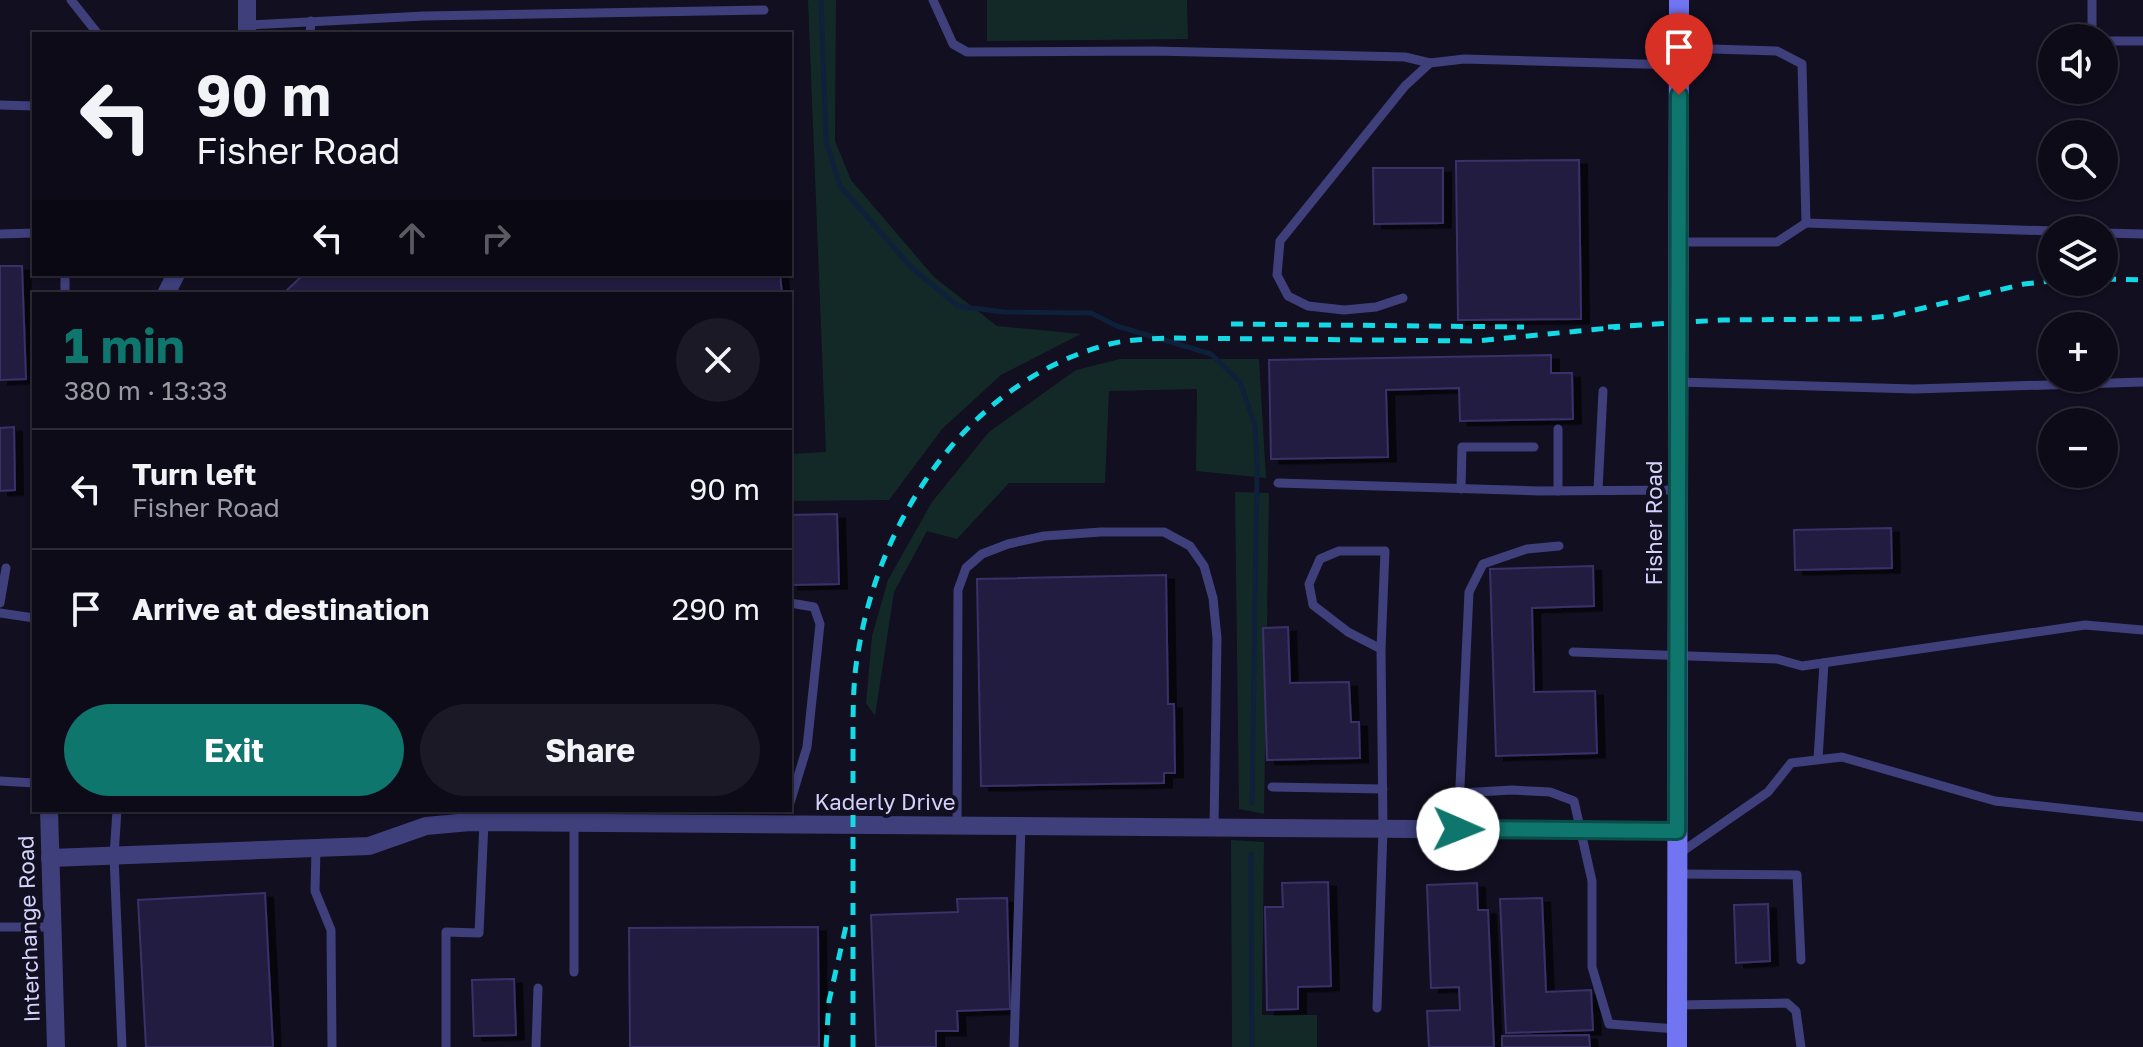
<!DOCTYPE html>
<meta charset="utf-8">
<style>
:root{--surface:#0d0b18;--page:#1b1925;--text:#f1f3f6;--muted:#9a9ba2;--line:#2d2b37;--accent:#0f766e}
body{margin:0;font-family:"Golos Text",sans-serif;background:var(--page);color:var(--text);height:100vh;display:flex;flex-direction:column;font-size:30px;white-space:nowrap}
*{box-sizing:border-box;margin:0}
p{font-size:26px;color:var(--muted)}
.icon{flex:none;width:44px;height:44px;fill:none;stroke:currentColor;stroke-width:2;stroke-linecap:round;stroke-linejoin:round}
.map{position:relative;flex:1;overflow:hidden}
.details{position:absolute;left:32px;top:292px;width:760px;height:520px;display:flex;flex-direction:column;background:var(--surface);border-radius:0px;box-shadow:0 2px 6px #0004,0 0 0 2px var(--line)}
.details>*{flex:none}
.top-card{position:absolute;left:32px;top:32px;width:760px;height:244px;border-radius:0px;box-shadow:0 2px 6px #0004,0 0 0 2px var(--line);background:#0d0b18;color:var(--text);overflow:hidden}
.buttons{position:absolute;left:2038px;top:24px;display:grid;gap:16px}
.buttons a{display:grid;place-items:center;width:80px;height:80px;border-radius:50%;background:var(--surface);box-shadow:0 2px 6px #0004,0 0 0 2px var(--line);font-size:40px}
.pin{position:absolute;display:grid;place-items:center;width:68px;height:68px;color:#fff;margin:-82px -34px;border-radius:50% 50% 50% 0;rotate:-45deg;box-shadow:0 0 8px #0007}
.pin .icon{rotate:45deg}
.me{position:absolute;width:88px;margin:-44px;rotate:91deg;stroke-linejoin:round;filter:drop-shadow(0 0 6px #0008)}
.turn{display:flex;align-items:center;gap:28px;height:168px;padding:0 32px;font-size:36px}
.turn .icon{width:104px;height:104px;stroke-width:2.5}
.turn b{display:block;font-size:56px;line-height:68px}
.lanes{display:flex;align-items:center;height:76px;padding:0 32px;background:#0003;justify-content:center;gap:40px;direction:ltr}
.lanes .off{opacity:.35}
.round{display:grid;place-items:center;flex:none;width:84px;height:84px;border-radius:42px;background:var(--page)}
.head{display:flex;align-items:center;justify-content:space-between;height:136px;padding:0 32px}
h1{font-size:48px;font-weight:700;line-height:60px;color:var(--accent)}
.primary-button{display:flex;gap:16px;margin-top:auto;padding:16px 32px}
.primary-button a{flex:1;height:92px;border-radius:48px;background:var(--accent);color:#fff;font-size:32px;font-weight:700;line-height:92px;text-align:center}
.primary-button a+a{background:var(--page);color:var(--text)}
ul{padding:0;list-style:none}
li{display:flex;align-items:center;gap:24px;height:120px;padding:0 32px;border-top:2px solid var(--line)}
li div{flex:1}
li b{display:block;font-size:30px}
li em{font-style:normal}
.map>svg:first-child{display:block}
.green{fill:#132927}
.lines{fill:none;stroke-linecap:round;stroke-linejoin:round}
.stream{stroke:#0e203a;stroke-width:5}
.building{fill:#221d3f;stroke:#393169;stroke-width:2;filter:url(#shadow)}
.lane{stroke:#3e3f7b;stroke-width:9}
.street{stroke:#3e3f7b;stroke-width:18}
.secondary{stroke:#7175f2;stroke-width:20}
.rail{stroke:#14dae5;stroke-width:5;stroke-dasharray:12 10;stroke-linecap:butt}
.route-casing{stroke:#0a4d48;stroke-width:20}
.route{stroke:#0f766e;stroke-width:14}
.labels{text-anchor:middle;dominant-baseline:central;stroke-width:8;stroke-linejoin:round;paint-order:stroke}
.street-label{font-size:22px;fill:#d4d2fb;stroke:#110f20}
</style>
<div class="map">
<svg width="2143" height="1047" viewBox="0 0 2143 1047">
<defs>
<filter id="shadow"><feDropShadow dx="8" dy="4.5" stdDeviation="0" flood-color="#0009"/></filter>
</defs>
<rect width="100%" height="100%" fill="#110f20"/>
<g class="green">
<path d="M808,0H836L835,141L851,180L934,277L997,326L1081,334L1001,375L942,429L889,500L790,501V454L826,452Z"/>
<path d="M987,0H1187L1188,39L987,41Z"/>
<path d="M1120,359H1259L1266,478L1196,471L1197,389L1109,391L1105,483H1009L957,539L927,531L894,592L875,716L866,703L872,636L888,580L932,502L989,432L1076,370Z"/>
<path d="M1235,492L1269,493L1264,814L1239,809Z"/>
<path d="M1231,840L1264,842L1262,1015H1317V1047H1232Z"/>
</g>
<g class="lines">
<g class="stream">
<path d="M821,0L826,141L840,186L911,267L958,306L1004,312L1091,313L1117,326L1211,354L1240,382L1255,425L1257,467L1252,803"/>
<path d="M1251,854L1252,1047"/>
</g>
</g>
<g class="building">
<path d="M1579,160L1581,319L1458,320L1456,161Z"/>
<path d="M1373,168H1443V223L1374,224Z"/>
<path d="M0,266H22L26,379L0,380Z"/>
<path d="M304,274H780L782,294H283Z"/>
<path d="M1551,355V373H1572L1573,419L1460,421L1459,388L1386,390L1388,457L1271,459L1269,360Z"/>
<path d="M14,427L15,490L0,491V428Z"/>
<path d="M837,514L839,584L790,585V515Z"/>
<path d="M1891,528L1892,568L1795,570L1794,530Z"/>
<path d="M1593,566L1594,606L1532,608L1534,692L1595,691L1597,753L1496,756L1490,569Z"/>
<path d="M1166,575L1168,704H1174L1175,773H1164V783L981,786L977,579Z"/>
<path d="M1288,627L1290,683L1349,682L1351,722H1359L1360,758L1267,760L1263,628Z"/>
<path d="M1328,882L1331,986L1298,987V1009L1267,1010L1265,907H1283L1282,883Z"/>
<path d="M1477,883L1478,910H1488L1494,1047H1429L1427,1011L1460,1010L1459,987L1431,988L1427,885Z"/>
<path d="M265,893L273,1047H146L138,900Z"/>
<path d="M1007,898L1010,1009L957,1011L958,1031H936V1047H876L871,915L958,912L957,899Z"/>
<path d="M1542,898L1546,992L1591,990L1593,1030L1506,1033L1500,899Z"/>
<path d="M1768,904L1770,961L1736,963L1734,905Z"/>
<path d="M818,927L819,1047H630L629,928Z"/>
<path d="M514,979L516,1035L474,1036L472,980Z"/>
<path d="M1589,1035L1590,1047H1502V1036Z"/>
</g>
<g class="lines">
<g class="lane">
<path d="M71,0L98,34"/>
<path d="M933,0L953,44L967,52L1154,51L1405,57L1430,63"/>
<path d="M2092,0V31L2100,38"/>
<path d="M247,25L424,16L764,10"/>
<path d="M310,34L311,21"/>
<path d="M2104,41H2143"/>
<path d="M0,105L34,106"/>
<path d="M1806,223L2052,231"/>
<path d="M2104,233L2143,234"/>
<path d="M0,234L34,233"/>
<path d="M1678,242H1777L1806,223L1802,64L1777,51L1679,48"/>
<path d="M65,294V274"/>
<path d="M1403,298L1376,307L1344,310L1308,306L1288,296L1277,275L1280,241L1405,86L1430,63L1464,59L1679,65"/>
<path d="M1678,382L1914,389L2143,382"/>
<path d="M1558,429V491"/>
<path d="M1278,483L1540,491L1678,490"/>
<path d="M1461,489L1462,447H1534"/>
<path d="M1598,490L1603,391"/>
<path d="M0,603L6,568"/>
<path d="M790,603L814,607L820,624L807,747L790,803"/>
<path d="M0,613L34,618"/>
<path d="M1573,652L1777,659L1802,666L2085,625L2143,630"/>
<path d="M1818,759L1824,663"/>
<path d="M0,781L34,783"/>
<path d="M1272,787L1383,789"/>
<path d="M1460,793L1512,790L1550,792L1574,801L1592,881V967L1609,1024L1677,1029"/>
<path d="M117,810L114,856L122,1047"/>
<path d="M574,823V972"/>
<path d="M957,826L958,590L966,568L982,554L1008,544L1044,536L1101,532H1164L1190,546L1204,566L1213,598L1217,638L1214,827"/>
<path d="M1458,829L1469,592L1483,564L1527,549L1559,546"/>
<path d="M316,849L315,891L331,930L332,1047"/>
<path d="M1680,853L1768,792L1791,763L1842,757L1995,801L2143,817"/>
<path d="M1677,874L1797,875L1801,960"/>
<path d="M0,927H52"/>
<path d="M1677,1005L1787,1003L1796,1011L1801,1047"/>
<path d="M1377,1008L1383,829L1381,649L1348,632L1313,605L1309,584L1320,559L1339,551H1385L1381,649"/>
<path d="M446,1047V932L479,933L484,822"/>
<path d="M536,1047L538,988"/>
<path d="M1014,1047L1021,826"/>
</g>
<g class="street">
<path d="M247,34V0"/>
<path d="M166,294L176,274"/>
<path d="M49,810L56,1047"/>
<path d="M50,858L369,846L426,826L470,822L1677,831"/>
</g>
<path class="secondary" d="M1677,1047L1679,0"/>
<g class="rail">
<path d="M2104,279L2143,280"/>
<path d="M1231,324L1524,327"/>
<path d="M1608,327L1722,320L1859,319L1890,316L2024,284L2052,281"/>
<path d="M826,1047L829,1001L846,926"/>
<path d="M853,1047V739C853,708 853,677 859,647C882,512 973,379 1110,344C1130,339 1151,339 1171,338L1476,341L1620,327"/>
</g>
</g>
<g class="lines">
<g class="route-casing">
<path id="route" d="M1458,829L1677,831L1679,95"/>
</g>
<use href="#route" class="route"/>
</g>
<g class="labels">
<g class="street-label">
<text transform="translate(1653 523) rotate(-90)">Fisher Road</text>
<text x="885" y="801">Kaderly Drive</text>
<text transform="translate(28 929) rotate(-92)">Interchange Road</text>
</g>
</g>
</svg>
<div class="buttons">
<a><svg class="icon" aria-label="sound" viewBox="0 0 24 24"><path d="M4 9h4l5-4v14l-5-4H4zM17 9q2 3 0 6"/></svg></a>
<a><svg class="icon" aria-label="search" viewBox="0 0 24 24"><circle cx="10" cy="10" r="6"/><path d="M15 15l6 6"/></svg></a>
<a><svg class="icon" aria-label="layers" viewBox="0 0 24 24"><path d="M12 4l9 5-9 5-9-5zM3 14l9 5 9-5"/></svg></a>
<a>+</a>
<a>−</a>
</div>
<div class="pin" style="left:1679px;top:95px;background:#d93025"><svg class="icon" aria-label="arrive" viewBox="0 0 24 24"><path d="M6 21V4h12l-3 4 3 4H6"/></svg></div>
<svg class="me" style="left:1458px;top:829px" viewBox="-20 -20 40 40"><circle r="19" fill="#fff"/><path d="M0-13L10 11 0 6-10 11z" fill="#0f766e"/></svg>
<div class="top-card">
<div class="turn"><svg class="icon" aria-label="left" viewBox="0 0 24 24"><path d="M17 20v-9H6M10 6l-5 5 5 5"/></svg><div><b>90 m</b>Fisher Road</div></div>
<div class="lanes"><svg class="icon" aria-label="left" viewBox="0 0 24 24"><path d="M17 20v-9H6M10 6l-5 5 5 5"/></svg><svg class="icon off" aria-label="ahead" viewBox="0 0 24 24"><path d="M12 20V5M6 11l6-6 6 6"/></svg><svg class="icon off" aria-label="right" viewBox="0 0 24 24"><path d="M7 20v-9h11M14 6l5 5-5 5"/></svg></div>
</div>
<section class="details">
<div class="head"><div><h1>1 min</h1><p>380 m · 13:33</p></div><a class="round"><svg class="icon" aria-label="close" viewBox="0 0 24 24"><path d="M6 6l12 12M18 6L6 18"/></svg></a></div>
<ul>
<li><svg class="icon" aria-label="left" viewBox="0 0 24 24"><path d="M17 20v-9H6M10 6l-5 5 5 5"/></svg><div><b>Turn left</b><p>Fisher Road</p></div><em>90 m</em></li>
<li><svg class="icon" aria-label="arrive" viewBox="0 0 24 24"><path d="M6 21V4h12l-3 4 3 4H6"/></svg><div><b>Arrive at destination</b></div><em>290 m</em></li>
</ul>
<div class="primary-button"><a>Exit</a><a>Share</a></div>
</section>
</div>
